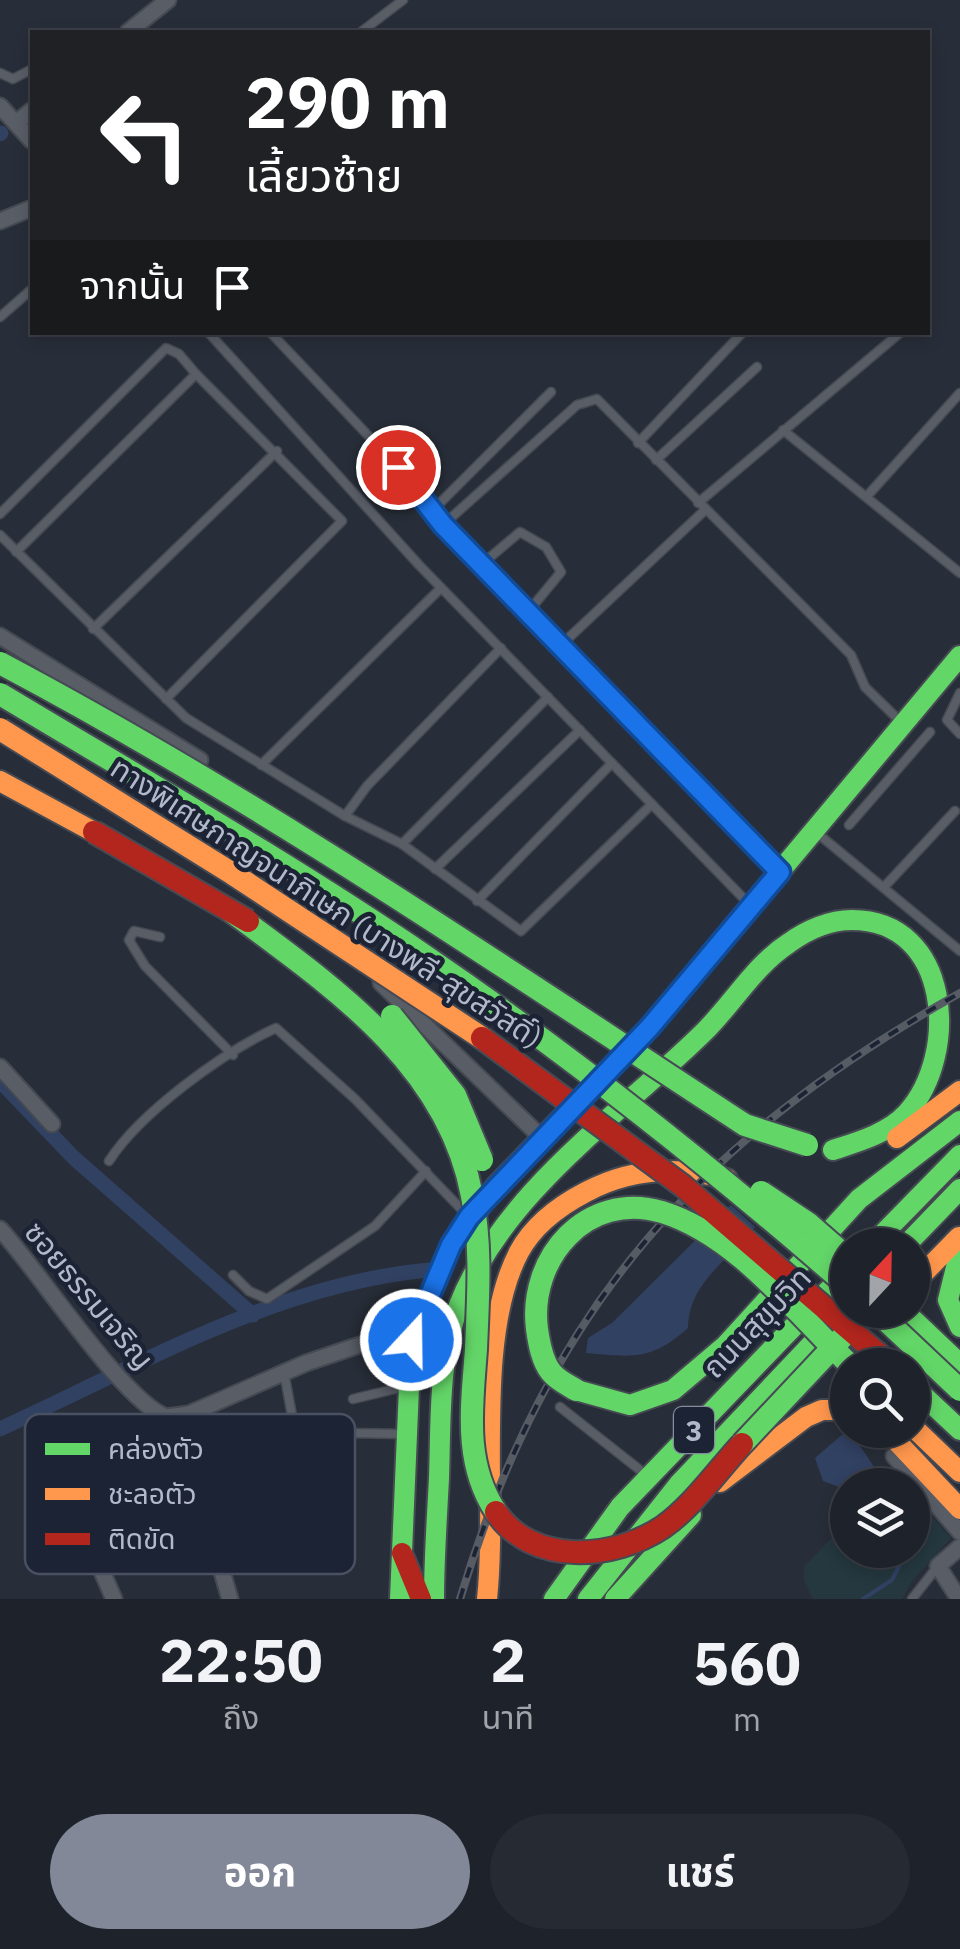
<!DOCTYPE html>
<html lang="th">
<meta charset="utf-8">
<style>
:root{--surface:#1e222b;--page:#262a33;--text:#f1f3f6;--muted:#a1a4a9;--line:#3c3f47;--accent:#828897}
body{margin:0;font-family:"IBM Plex Sans","Noto Sans Thai",sans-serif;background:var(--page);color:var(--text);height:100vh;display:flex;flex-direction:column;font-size:38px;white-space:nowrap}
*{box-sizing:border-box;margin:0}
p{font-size:32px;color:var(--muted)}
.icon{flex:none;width:55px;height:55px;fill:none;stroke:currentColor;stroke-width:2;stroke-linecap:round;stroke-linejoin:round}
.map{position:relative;height:1599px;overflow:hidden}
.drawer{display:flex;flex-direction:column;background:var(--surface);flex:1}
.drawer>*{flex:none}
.top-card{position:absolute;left:30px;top:30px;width:900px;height:305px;border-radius:0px;box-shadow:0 5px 15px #0003,0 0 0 2px var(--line);background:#202124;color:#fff;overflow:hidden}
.needle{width:65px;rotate:22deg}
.tools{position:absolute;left:830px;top:1228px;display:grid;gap:20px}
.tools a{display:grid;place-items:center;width:100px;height:100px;border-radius:50%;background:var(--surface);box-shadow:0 5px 15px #0003,0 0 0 2px var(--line);font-size:50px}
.pin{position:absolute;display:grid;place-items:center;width:85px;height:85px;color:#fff;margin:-42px;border:5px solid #fff;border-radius:50%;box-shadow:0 2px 10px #0007}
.me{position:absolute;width:110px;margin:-55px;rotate:21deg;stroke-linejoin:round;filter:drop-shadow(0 0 8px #0008)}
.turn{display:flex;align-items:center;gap:35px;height:210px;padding:0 50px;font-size:45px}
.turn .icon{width:130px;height:130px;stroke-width:2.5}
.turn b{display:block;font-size:70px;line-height:85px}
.then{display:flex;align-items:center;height:95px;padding:0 50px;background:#0003;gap:20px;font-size:38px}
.eta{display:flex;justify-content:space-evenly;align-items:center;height:170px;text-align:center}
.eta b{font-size:60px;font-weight:700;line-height:70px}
.action{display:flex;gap:20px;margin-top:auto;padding:20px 50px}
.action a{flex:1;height:115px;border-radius:60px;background:var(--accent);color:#fff;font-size:40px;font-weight:700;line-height:115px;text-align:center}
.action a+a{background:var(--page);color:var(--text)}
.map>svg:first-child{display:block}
.green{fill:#25383f}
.water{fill:#314162}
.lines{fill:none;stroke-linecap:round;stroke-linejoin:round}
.stream{stroke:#314162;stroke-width:4}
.canal{stroke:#314162;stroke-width:15}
.lane-casing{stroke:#454951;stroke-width:11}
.street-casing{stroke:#454951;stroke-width:19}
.fast-casing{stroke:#454951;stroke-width:24}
.slow-casing{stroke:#454951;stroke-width:24}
.jam-casing{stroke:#454951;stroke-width:24}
.lane{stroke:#595d66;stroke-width:8}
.street{stroke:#595d66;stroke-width:15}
.fast{stroke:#63d668;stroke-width:20}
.slow{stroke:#ff974d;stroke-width:20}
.jam{stroke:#b3261e;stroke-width:20}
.rail-casing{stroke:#575c64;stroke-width:8}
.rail{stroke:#1b2334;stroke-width:4;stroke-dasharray:11;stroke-linecap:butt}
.fast-bridge-casing{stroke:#454a54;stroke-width:26;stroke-linecap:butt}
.slow-bridge-casing{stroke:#454a54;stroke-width:26;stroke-linecap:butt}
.jam-bridge-casing{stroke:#454a54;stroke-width:26;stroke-linecap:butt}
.fast-bridge{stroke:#63d668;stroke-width:22}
.slow-bridge{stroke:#ff974d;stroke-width:22}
.jam-bridge{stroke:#b3261e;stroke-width:22}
.route-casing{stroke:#114b97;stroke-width:25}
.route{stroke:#1a73e8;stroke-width:18}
.labels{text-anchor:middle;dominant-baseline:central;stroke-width:9;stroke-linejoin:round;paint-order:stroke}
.shield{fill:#1b2334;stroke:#858c9d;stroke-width:2.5}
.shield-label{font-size:28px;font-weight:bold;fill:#b2b9ca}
.street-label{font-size:30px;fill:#b2b9ca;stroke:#1b2334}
.key{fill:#1b2334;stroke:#485061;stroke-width:2.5}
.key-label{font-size:28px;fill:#b2b9ca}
</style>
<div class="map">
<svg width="960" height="1599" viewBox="0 0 960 1599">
<rect width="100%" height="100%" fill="#282e39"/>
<path class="green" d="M913,1496L951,1538L912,1581L902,1599H813L804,1581V1567L847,1522L848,1550H912Z"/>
<g class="water">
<path d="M731,1205L755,1227C728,1261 689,1282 688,1328C651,1361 633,1357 586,1353L588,1338L612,1323Z"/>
<path d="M844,1433C864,1443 872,1469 888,1485H848L847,1490L823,1481L815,1458Z"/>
</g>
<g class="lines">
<path class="stream" d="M863,1599L892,1580L907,1550"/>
<g class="canal">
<path d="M0,134L1,133"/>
<path d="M0,1081L74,1158L253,1315"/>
<path d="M0,1429C138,1366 276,1284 429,1270"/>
</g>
<g class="lane-casing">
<g id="lane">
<path d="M361,32L403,0"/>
<path d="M0,73L13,79L32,69"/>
<path d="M0,317L32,289"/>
<path d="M208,332L419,565L751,906"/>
<path d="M270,332L398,467L443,525L779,870"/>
<path d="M783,430L960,573"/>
<path d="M638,443L743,332"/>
<path d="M656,460L757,367"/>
<path d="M868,495L960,393"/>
<path d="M698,503L901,332"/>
<path d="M432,511L551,392"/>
<path d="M0,514L166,348L179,354L196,374L16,552"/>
<path d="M443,525L577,405L597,399L851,655L865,687L903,724"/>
<path d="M0,535L186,718L345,816"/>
<path d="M482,564L520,532L546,547L561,572L528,612"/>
<path d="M93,629L277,451"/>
<path d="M560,646L704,511"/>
<path d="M501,648L367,786L345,816L402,844L521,931L652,804"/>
<path d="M960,693L947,720L960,734"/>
<path d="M166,699L342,521L196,374"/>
<path d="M261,765L441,588"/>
<path d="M849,825L930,732"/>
<path d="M817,833L960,951"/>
<path d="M402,844L548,697"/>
<path d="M435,869L580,730"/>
<path d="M885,886L955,811"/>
<path d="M477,901L612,763"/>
<path d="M160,937L134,931L129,940L145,966L233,1055"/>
<path d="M109,1161C140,1113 223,1052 276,1028L355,1099L465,1213"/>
<path d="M233,1275L249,1291L267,1299L375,1226L426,1171"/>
<path d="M284,1372L295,1432"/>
<path d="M353,1399L407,1386"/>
<path d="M560,1407L645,1474"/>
<path d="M258,1442L288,1543"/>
<path d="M163,1502L194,1565"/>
<path d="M334,1514L342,1430"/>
<path d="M190,1556L174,1561L150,1516L169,1499L175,1483L285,1432L407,1434"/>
<path d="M912,1599L938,1566"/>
</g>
</g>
<g class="street-casing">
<g id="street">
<path d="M128,32L168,0"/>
<path d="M0,106L32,141"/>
<path d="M16,123L32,110"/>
<path d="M0,221L32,208"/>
<path d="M0,636L200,760"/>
<path d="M381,983L544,1140"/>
<path d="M0,1067L52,1124"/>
<path d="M0,1229C39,1271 122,1400 166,1417L189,1414L306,1363L413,1327"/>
<path d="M42,1434L114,1599"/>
<path d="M894,1456L960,1532"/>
<path d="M206,1517L230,1599"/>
<path d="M959,1599L938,1566L960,1547"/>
</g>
</g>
<g class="fast-casing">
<g id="fast">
<path d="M872,1245L960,1155"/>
<path d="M906,1245L960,1189"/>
<path d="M960,1251L948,1300L960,1327"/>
<path d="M903,1310L960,1364"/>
<path d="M912,1385L960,1430"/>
<path d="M576,1390L630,1405L673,1390L725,1346L859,1199L960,1121"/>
<path d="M400,1599L411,1340L451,1245L496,1186L650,1027L960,656"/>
<path d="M434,1599C434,1558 437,1518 439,1478C441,1421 438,1359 459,1305C505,1190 620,1115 705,1031C734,1002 755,965 789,943C807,930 830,920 852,920C951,920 960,1054 907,1113C889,1133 858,1142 833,1150"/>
<path d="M554,1599L620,1507L848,1270"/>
<path d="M588,1599L679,1484L848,1306"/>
<path d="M615,1599L691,1515"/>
</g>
</g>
<g class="slow-casing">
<g id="slow">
<path d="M0,781L94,832"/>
<path d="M897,1138L960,1091"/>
<path d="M912,1285L959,1237"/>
<path d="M912,1426L960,1472"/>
<path d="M886,1430L960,1509"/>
<path d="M720,1482L806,1417L822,1410H848"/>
<path d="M487,1599C498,1498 473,1339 519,1252C534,1224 559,1206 586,1192C631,1168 679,1166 727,1179"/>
</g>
</g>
<g class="jam-casing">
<path id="jam" d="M402,1553L421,1599"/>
</g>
<use href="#lane" class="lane"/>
<use href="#street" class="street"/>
<use href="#fast" class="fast"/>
<use href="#slow" class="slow"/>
<use href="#jam" class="jam"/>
<g class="rail-casing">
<path id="rail" d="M460,1599C548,1308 698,1140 960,993"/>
</g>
<use href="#rail" class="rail"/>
<g class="fast-bridge-casing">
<g id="fast-bridge">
<path d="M0,663C259,800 500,965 745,1125L807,1145"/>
<path d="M0,694C145,781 292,865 431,960C577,1060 715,1170 848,1286"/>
<path d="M232,912C332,986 448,1065 472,1196C482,1247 478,1298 476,1349C472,1406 463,1462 496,1512"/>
<path d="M392,1016L455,1095L482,1160"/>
<path d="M761,1192L809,1224L848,1258"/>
<path d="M875,1310L960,1390"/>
<path d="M576,1390C568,1385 557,1380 551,1372C542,1361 539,1343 537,1329C528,1258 587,1190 662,1212C737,1235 796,1313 850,1365"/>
<path d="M742,1444L851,1328"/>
</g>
</g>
<g class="slow-bridge-casing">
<path id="slow-bridge" d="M0,729L233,874L482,1038"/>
</g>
<g class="jam-bridge-casing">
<g id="jam-bridge">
<path d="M94,832L248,921"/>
<path d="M482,1038L683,1186L891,1365"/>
<path d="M496,1512C532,1566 614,1560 663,1527C692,1507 718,1470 742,1444"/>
</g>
</g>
<use href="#fast-bridge" class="fast-bridge"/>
<use href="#slow-bridge" class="slow-bridge"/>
<use href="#jam-bridge" class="jam-bridge"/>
</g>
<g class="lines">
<g class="route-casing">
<path id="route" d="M398,467L443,525L780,872L650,1027L469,1217L451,1245L411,1340"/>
</g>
<use href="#route" class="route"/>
</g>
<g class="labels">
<rect class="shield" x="674" y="1407" width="40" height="46" rx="8"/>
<g class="shield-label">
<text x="694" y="1430">3</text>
</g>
<g class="street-label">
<text transform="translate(327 902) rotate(33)">ทางพิเศษกาญจนาภิเษก (บางพลี-สุขสวัสดิ์)</text>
<text transform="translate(90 1295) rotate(50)">ซอยธรรมเจริญ</text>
<text transform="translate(756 1322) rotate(-46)">ถนนสุขุมวิท</text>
</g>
</g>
<rect x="25" y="1414" width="330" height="160" rx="15" class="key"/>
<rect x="45" y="1443" width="45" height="12" fill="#63d668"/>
<rect x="45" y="1488" width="45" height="12" fill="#ff974d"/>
<rect x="45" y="1533" width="45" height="12" fill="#b3261e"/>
<g class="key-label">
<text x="108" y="1459">คล่องตัว</text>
<text x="108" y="1504">ชะลอตัว</text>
<text x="108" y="1549">ติดขัด</text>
</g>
</svg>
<div class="tools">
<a><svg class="needle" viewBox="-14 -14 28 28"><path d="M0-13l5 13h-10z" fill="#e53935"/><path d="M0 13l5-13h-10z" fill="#a1a4a9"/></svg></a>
<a><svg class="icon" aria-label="search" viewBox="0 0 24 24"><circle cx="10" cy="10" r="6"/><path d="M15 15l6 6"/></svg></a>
<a><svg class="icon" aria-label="layers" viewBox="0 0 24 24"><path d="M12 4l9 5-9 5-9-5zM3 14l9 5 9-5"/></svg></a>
</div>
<div class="pin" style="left:398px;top:467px;background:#d93025"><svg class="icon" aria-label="arrive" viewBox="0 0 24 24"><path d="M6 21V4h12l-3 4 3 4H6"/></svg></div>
<svg class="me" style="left:411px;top:1340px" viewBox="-20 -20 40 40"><circle r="17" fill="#1a73e8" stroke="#fff" stroke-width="3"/><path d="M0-11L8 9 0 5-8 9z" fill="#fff"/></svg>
<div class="top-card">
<div class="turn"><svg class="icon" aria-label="left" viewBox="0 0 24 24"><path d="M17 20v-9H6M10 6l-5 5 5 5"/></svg><div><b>290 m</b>เลี้ยวซ้าย</div></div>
<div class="then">จากนั้น<svg class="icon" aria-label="arrive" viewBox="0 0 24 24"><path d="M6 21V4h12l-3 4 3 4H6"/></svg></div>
</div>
</div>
<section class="drawer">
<div class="eta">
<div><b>22:50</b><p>ถึง</p></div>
<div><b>2</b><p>นาที</p></div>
<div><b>560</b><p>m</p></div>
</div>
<div class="action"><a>ออก</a><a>แชร์</a></div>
</section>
